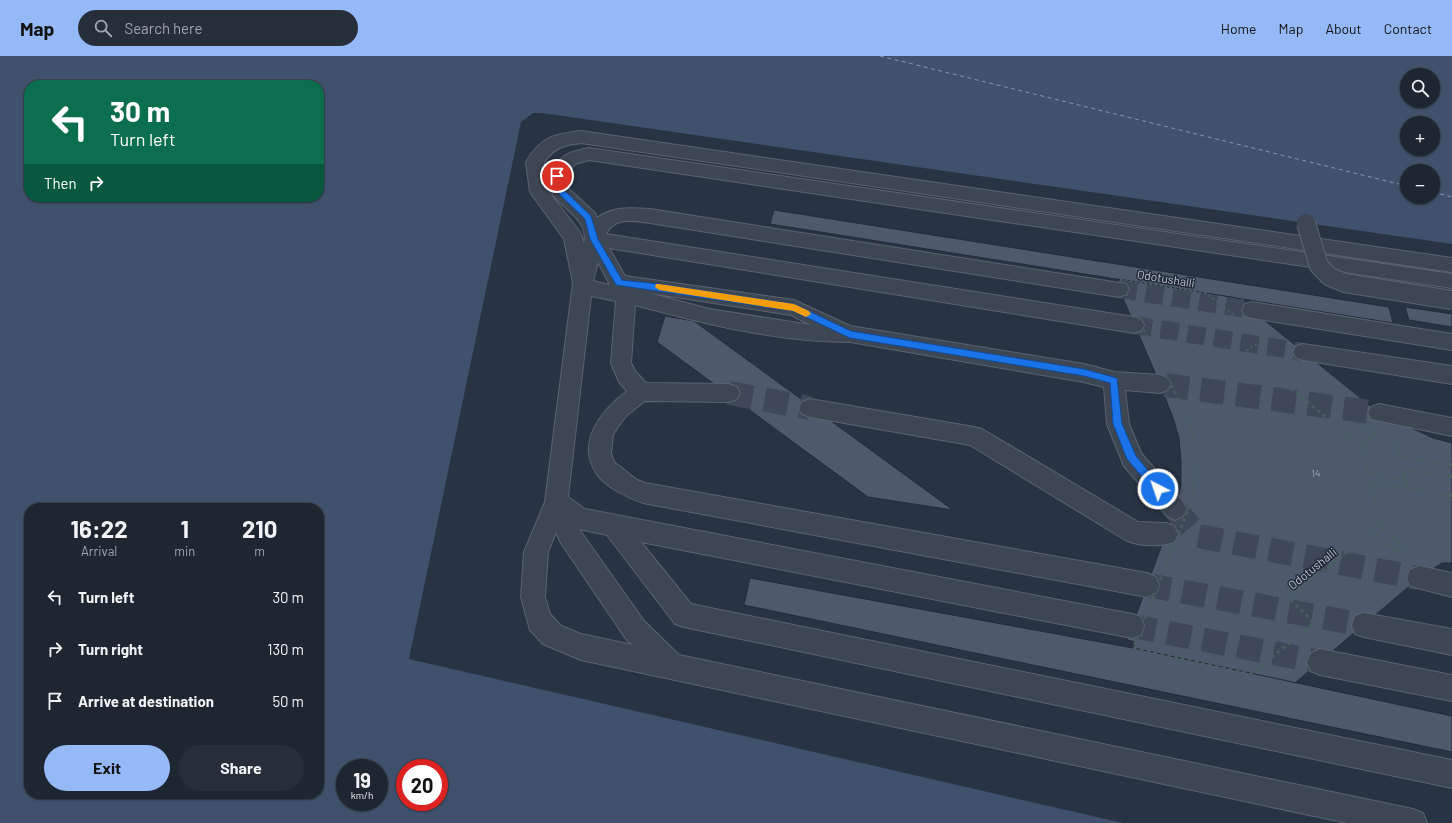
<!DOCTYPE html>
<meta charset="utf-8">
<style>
:root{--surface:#1e2632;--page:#262e3a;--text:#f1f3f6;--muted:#a1a5ac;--line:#3c434d;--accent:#95b9f6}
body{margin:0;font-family:Barlow,sans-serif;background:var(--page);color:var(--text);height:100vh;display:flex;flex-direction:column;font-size:15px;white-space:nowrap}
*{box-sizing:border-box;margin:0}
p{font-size:13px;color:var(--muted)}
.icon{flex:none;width:22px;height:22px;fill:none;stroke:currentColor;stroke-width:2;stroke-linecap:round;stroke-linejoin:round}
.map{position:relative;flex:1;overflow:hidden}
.sheet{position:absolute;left:24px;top:447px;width:300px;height:296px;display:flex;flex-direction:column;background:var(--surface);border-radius:16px;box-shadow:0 1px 3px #0004,0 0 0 1px var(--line)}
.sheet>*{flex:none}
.guide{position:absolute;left:24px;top:24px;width:300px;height:122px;border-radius:16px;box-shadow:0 1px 3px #0004,0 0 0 1px var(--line);background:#0b6e4f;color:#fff;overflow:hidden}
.tools{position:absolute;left:1400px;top:12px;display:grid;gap:8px}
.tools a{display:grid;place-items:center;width:40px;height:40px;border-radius:50%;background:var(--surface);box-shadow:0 1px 3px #0004,0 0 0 1px var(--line);font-size:20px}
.speed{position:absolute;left:336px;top:703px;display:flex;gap:8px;font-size:20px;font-weight:700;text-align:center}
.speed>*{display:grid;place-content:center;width:52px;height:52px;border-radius:50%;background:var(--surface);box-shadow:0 1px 3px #0004,0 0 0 1px var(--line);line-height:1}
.speed small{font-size:10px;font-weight:400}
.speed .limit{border:6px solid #d22;background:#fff;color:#111}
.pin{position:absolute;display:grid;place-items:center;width:34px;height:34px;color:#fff;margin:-17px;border:2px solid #fff;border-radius:50%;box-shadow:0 1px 4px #0007}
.me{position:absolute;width:44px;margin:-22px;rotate:319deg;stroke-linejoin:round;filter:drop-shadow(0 0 3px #0008)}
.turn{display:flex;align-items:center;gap:14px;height:84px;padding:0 20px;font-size:18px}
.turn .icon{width:52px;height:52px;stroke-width:2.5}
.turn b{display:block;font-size:28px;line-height:34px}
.then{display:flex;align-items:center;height:38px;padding:0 20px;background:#0003;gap:8px;font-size:15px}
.eta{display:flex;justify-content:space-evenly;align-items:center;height:68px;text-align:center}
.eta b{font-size:24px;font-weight:700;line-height:28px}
.cta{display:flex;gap:8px;margin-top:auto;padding:8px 20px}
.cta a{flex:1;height:46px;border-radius:24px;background:var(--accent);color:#111;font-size:16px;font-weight:700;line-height:46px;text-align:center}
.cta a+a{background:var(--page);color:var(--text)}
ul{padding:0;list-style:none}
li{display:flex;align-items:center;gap:12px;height:52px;padding:0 20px}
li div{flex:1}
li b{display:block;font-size:15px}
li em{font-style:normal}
header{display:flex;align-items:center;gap:24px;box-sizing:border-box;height:56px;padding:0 20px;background:var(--accent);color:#111}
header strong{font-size:19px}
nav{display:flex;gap:22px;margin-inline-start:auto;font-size:14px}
.search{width:280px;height:36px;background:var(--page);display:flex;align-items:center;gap:10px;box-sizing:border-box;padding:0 14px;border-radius:22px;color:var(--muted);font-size:15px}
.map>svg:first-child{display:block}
.water{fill:#3f516c;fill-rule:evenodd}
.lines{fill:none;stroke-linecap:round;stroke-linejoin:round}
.ferry{stroke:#8297b2;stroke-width:1;stroke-dasharray:4 3.5;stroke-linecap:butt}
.building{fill:#4e5a6c;stroke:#232c3a}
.minor-tunnel-far1{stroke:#3e4858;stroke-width:18;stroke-dasharray:18 9;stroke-linecap:butt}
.minor-tunnel{stroke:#3e4858;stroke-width:24;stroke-dasharray:24 12;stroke-linecap:butt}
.minor-casing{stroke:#5b6370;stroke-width:2}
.path-far1{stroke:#495e61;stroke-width:2;stroke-dasharray:2.5 2.5;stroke-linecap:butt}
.path{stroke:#495e61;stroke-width:3;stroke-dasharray:3.5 3.5;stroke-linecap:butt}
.minor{fill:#3d4653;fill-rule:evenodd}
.minor-bridge-casing{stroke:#5b6370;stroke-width:20;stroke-linecap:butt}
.minor-bridge{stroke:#3d4653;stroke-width:18}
.route{fill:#1a73e8;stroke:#114b97}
.slow{fill:#f59e0b}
.labels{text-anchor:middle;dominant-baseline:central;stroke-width:3;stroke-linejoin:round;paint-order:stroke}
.number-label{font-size:10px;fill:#9fa7b5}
.street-label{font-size:12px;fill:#bac1cd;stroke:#212a39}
</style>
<header>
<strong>Map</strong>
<div class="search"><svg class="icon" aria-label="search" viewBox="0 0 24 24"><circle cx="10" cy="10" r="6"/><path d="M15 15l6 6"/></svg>Search here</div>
<nav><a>Home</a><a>Map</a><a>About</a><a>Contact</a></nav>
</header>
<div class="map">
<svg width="1452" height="767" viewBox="0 0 1452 767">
<rect width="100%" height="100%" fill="#283343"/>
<path class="water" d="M0,0H1452V188L542,57H533L521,66L409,603L1123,767H0ZM1407,19H1433V45H1407ZM29,29H319V141H29ZM1407,67H1433V93H1407ZM1407,115H1433V141H1407ZM29,452H319V738H29ZM345,712H379V746H345ZM405,712H439V746H405Z"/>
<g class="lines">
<g class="ferry">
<path d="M880,0L1407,130"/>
<path d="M1433,136L1452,141"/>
</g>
</g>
<g class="building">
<path d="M774,154L1389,251L1393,267L770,168Z"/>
<path d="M1119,223L1237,242L1379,357L1433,382L1452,387V507H1442L1419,522L1295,627L1133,592L1135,586L1127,584L1175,453L1181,429V406L1179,382L1173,362L1160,328L1119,233L1120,227Z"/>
<path d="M1405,251L1452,258V271L1409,264Z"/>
<path d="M665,260L694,265L953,454L868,441L657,286Z"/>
<path d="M750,522L1133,592L1452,660V696L744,549Z"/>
</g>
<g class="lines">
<g class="minor-tunnel-far1">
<path d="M1119,233L1252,254"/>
<path d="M1134,269L1303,296"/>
<path d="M1160,328L1172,330"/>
</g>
<g class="minor-tunnel">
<path d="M1165,329L1379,357"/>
<path d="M729,337L810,352"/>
<path d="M1175,453L1198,480L1419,522"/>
<path d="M1147,529L1364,569"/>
<path d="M1132,570L1320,606"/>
</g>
<g class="minor-casing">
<g id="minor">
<path d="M581,75L1452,202V216L581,87C564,89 554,92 544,106L548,135L580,176L584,187C589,166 566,154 555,141C550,135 550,127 548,120C559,100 567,96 589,92L1452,218V232L589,104L575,108L566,120L569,133L595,157L597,162C613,150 631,152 650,153L1126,228L1129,233L1126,238L1119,241L650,167C634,165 615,160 606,178L1134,261L1141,263L1144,269L1141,275L1134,277L609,192L625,220L794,244L850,270L1084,308L1114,316L1160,319L1167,322L1171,328L1167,334L1160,337L1125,334L1129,368L1141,397L1183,446L1187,453L1183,460L1175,464L1167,460L1124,410L1107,368L1104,331L1084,326L850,286C777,286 705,268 635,249L631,307L635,315L646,327L729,328L737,331L740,337L737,343L729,346L645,345L627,359L617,372L613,379L611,397L614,406L637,424L645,427L1147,517L1156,521L1159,529L1156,537L1147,541L643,447C629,442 605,431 597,418C575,386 602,354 627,335L619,326L611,307L616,245L591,240L568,441L585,453L1132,558L1141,561L1144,570L1141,579L1132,582L641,486L691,548L1452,704V732L684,571L675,568L607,479L579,473L644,565L679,599L1413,753L1423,757L1427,767H1347L581,604L543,588L530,574L521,541L524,496L545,446L573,227L564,183L530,136L526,106C541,81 554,78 581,75ZM598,206L610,229L593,225ZM649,237L791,259L811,269L709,253ZM556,476L561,487L626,583L633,589L581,578L561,570L550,558L545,541L548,496Z"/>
<path d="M1252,246L1452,278V294L1252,262L1245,260L1242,254L1245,248Z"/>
<path d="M1303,288L1452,310V328L1303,304L1296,302L1293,296L1296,290Z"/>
<path d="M810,343L974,371L982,373L1138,466L1166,467L1174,470L1178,478L1174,486C1160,491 1141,490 1127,485L970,389L810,361L802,358L799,352L802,346Z"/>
<path d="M1379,348L1452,362V380L1371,363L1368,357L1371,351Z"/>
<path d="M1419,510L1452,517V541L1410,530L1407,522L1410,514Z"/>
<path d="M1364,557L1452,573V599L1364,581L1355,578L1352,569L1355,560Z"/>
<path d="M1320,593L1452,619V645L1320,619L1311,615L1307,606L1311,597Z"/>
</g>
</g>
<path class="path-far1" d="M1171,330L1119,223L1206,237L1264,284L1246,295L1288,330"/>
<g class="path">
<path d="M1171,329C1180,348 1196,376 1197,398C1198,413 1194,429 1192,444L1133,592L1251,618L1314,567L1289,542L1373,475L1397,496L1405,490L1381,470L1370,426L1405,431L1403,423L1368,417L1361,388L1377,376L1367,368L1350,381L1287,329"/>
<path d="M1395,383L1399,401L1452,409"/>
<path d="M1452,421L1402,413L1408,432L1452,440"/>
</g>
<use href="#minor" class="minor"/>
<g class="minor-bridge-casing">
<path id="minor-bridge" d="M1306,167L1319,210L1330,221L1345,227L1452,244"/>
</g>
<use href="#minor-bridge" class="minor-bridge"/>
</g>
<path class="route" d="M557,117L560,120L564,134L591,160L598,183L622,224L659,228L794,248L851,275L1084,313L1117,322L1122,368L1136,400L1161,430L1163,433L1161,436L1158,437L1155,436L1127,403L1113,368L1110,327L1084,320L850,282L793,255L616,229L590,183L585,163L558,137L553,120Z"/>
<path class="slow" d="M656,228H659L794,248L809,255L811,258L806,261L793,255L659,234L655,231Z"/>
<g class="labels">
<g class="number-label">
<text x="1316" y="417">14</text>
</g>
<g class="street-label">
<text transform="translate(1166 222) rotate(9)">Odotushalli</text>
<text transform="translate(1312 512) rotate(-39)">Odotushalli</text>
</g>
</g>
</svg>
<div class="tools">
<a><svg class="icon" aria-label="search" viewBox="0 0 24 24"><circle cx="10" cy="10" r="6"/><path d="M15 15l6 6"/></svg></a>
<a>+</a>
<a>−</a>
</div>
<div class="speed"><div>19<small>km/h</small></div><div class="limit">20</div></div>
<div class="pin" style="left:557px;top:120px;background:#d93025"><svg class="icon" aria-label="arrive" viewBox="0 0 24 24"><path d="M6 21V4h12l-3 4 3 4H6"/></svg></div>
<svg class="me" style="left:1158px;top:433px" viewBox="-20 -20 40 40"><circle r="17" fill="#1a73e8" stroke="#fff" stroke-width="3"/><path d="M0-11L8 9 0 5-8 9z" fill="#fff"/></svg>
<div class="guide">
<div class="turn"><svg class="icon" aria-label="left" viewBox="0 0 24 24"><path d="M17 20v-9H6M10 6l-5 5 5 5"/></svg><div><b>30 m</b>Turn left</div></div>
<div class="then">Then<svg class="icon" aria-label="right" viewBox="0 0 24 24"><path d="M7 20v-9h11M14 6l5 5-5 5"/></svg></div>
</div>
<section class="sheet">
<div class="eta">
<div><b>16:22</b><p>Arrival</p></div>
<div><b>1</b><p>min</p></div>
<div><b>210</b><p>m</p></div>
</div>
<ul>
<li><svg class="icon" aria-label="left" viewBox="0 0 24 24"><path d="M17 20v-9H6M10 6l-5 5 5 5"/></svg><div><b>Turn left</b></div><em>30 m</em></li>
<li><svg class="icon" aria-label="right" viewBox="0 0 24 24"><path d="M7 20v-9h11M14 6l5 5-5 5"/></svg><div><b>Turn right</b></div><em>130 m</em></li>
<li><svg class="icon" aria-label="arrive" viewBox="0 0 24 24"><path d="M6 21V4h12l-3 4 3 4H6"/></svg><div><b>Arrive at destination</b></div><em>50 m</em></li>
</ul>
<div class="cta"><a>Exit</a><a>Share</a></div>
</section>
</div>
